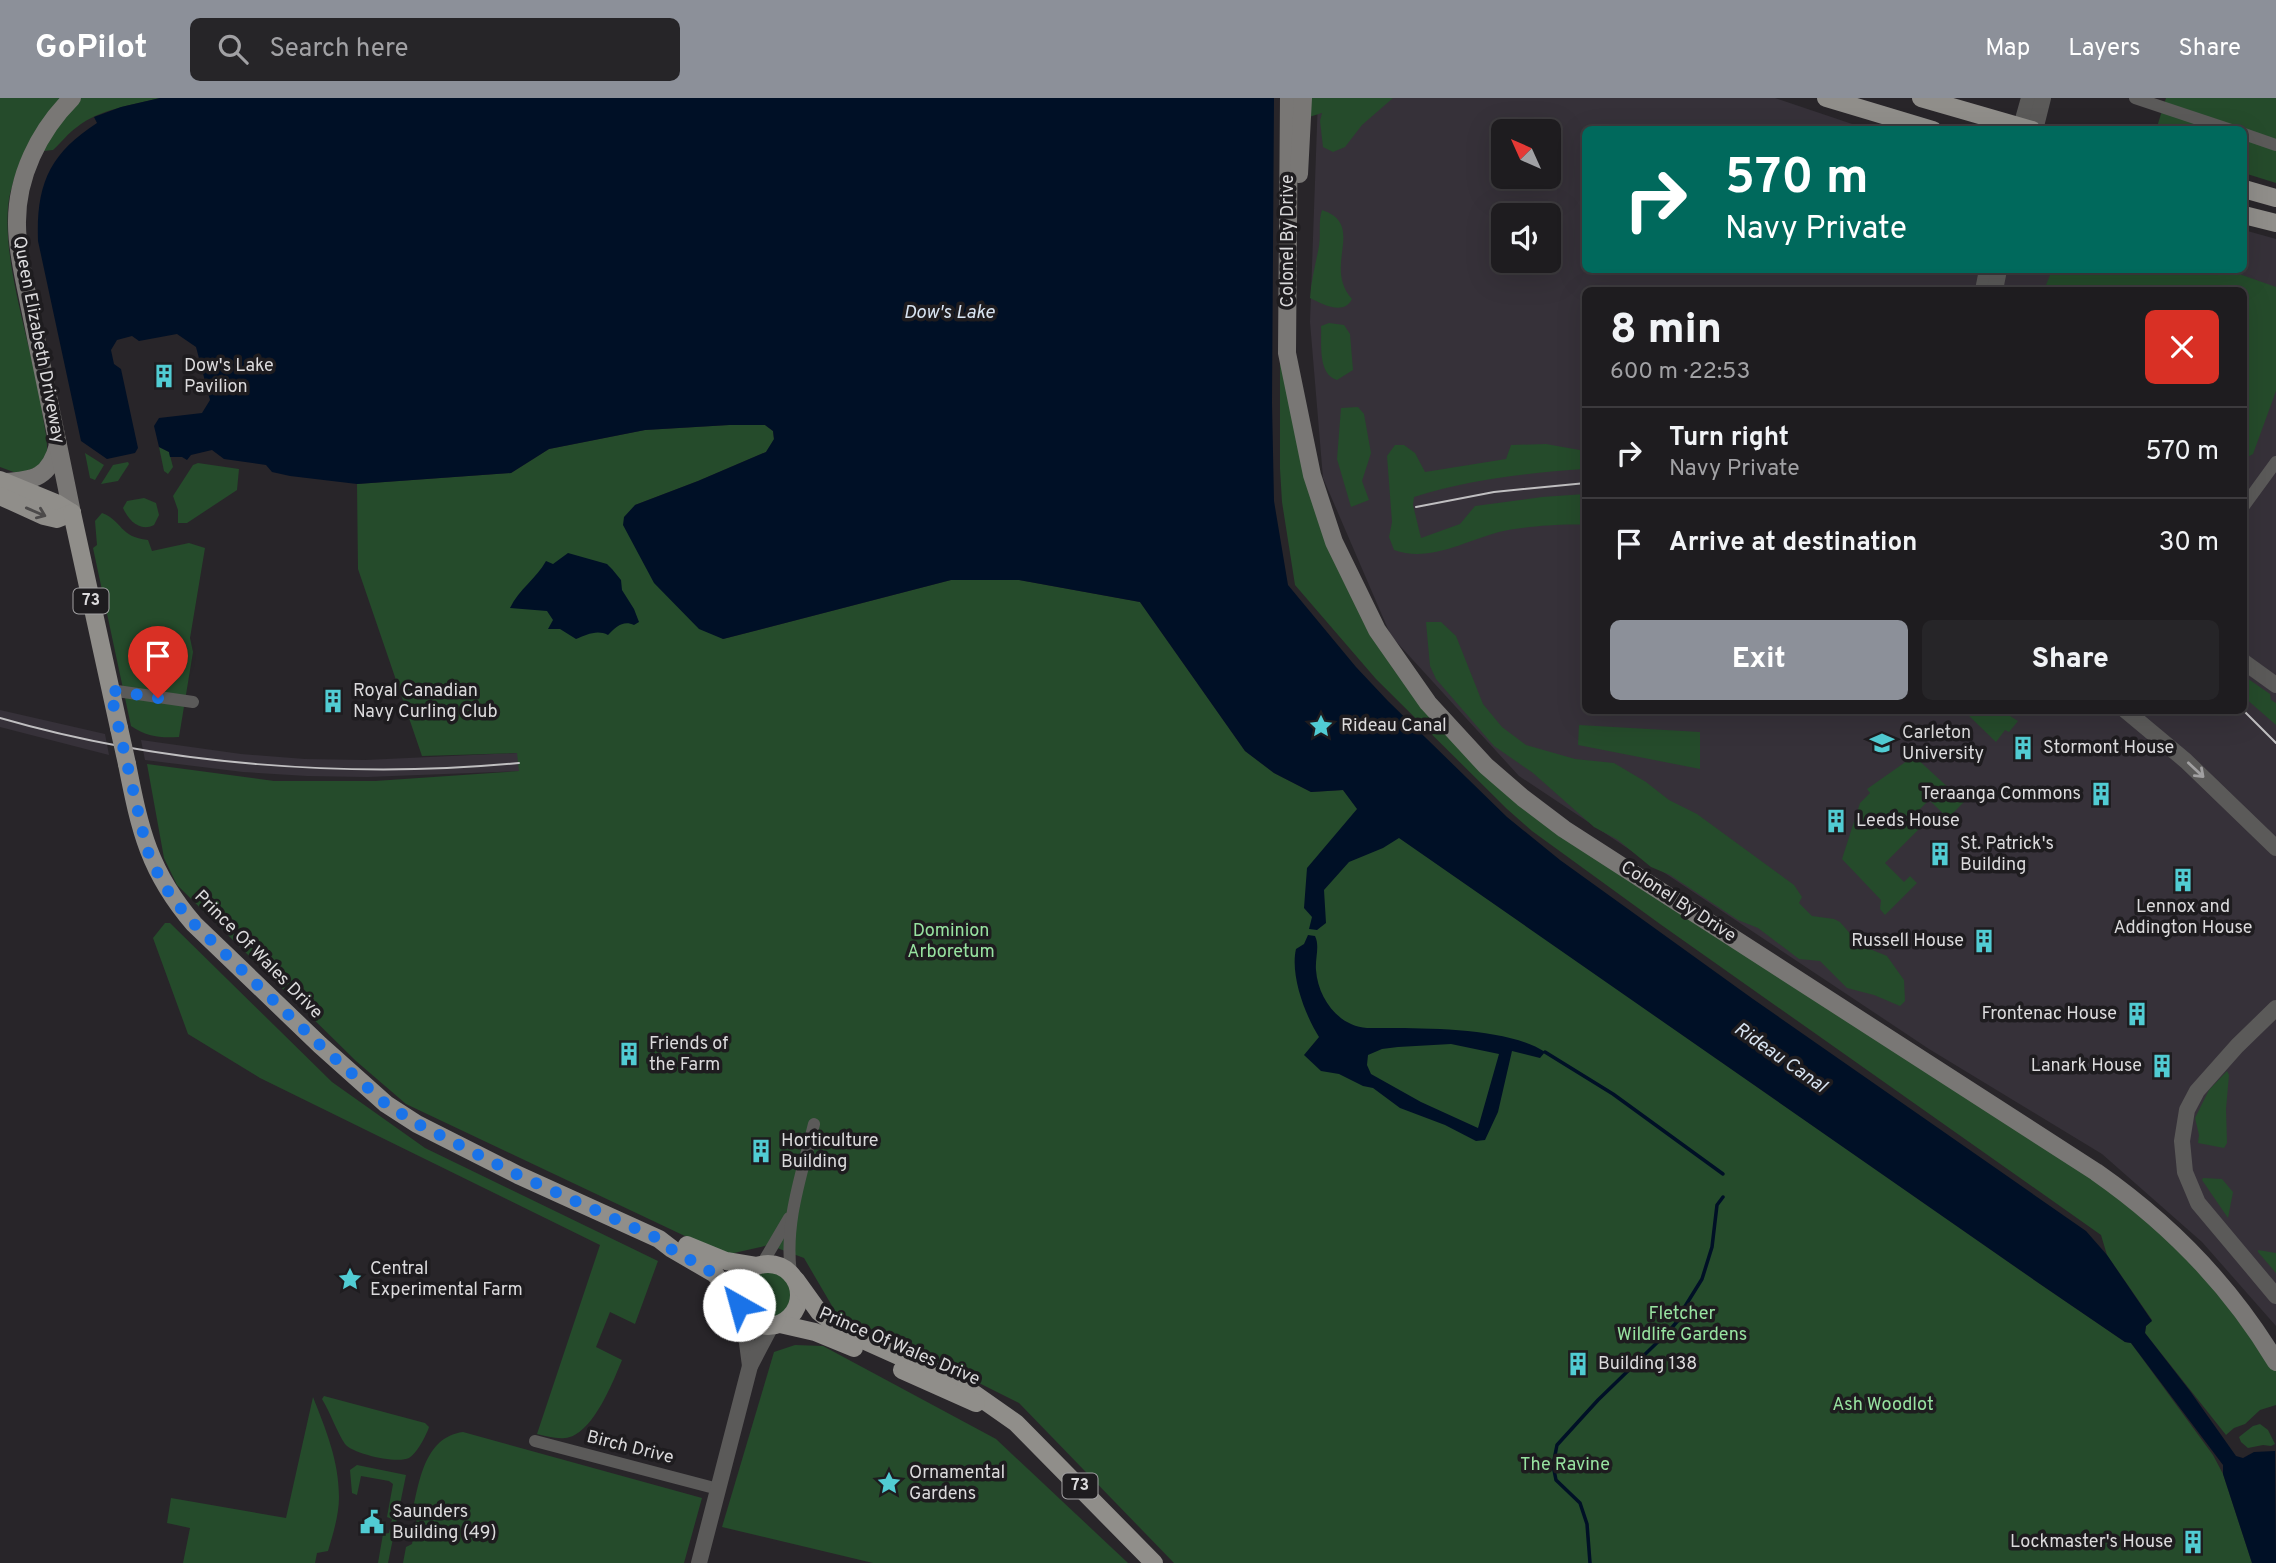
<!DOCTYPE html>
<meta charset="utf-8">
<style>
:root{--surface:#1e1c1f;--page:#262528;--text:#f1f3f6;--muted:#a1a1a4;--line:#3c3a3d;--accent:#8c9099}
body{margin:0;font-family:Overpass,sans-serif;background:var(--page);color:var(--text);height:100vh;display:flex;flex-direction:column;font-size:26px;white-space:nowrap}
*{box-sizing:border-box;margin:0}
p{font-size:23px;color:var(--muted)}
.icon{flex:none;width:38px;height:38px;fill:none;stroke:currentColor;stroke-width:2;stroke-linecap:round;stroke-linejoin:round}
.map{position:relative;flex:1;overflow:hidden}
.sheet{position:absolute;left:1582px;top:189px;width:665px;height:427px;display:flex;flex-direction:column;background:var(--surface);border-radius:10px;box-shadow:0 7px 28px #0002,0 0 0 2px var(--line)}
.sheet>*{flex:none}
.banner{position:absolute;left:1582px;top:28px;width:665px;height:147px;border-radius:10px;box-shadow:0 7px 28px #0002,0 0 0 2px var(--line);background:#00695c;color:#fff;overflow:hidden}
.needle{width:46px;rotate:315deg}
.controls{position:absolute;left:1491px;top:21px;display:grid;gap:14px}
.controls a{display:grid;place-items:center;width:70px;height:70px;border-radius:10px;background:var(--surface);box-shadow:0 7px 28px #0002,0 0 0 2px var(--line);font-size:35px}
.pin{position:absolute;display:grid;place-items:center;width:60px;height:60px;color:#fff;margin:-72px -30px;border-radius:50% 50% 50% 0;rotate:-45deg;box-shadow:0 0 7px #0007}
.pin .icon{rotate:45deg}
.me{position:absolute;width:77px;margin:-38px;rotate:322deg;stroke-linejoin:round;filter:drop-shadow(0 0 5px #0008)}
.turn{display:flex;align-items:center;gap:24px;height:147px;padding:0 28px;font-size:32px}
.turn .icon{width:91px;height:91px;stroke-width:2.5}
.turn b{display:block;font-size:49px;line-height:60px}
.round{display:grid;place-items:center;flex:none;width:74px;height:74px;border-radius:10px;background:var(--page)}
.overview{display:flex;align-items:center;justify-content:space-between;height:119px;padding:0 28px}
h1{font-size:42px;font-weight:800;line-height:52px}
.cta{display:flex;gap:14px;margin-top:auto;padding:14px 28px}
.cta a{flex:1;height:80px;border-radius:10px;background:var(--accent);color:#fff;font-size:28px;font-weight:800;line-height:80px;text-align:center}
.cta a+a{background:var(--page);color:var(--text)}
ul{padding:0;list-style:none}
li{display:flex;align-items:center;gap:21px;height:91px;padding:0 28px;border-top:2px solid var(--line)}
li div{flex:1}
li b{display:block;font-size:26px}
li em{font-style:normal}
header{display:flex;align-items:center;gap:42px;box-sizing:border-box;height:98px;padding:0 35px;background:var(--accent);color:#fff}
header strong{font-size:33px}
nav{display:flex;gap:38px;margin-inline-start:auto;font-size:24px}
.search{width:490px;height:63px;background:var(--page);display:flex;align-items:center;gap:18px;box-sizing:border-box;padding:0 24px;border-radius:10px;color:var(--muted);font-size:26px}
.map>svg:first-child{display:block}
.built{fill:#363139;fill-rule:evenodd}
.green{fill:#254b2b}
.water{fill:#001026;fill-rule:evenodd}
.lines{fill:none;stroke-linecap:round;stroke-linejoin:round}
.stream{stroke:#001026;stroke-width:3.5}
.minor{stroke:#5b5a59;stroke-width:12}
.tertiary{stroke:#5b5a59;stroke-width:16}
.secondary{stroke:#797775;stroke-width:18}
.primary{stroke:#908e8a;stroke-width:18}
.tram{stroke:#c0bfc1;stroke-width:2}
.primary-bridge{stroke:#908e8a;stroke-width:18}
.oneway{stroke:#4c4a4a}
.oneway2{stroke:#a1a0a1}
.route{stroke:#1a73e8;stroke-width:12;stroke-dasharray:0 21.6}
.labels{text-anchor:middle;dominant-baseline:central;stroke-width:7;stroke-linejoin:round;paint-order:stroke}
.shield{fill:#1e1c1f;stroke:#a2a1a3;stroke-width:2}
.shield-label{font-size:16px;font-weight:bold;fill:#dbdadc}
.street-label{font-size:18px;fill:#dbdadc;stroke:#1e1c1f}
.poi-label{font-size:18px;fill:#dbdadc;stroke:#1e1c1f;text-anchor:start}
.park-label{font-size:18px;fill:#97e2a0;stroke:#1e1c1f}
.water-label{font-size:19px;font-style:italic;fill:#d8e4f2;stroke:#1e1c1f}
</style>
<header>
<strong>GoPilot</strong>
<div class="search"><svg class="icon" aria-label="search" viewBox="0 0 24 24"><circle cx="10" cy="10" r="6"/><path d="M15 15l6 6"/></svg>Search here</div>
<nav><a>Map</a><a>Layers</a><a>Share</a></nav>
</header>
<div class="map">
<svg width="2276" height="1465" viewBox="0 0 2276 1465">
<rect width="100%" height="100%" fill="#282529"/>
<g class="built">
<path d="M1318,0H1775L1867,31L1586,32V172H2244V132L2276,141V1228L2202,1144L2102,1056L1929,951L1519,678L1391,538L1323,380L1310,224ZM1503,33H1549V79H1503ZM1503,117H1549V163H1503ZM1586,192H2244V612H1586Z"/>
<path d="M0,612L105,636L109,657L0,629Z"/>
<path d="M141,642L241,656L305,661L365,662L518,655L520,673L367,679L307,678L243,674L145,662Z"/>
</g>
<g class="green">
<path d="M0,0H160C132,7 100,11 77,29C68,35 61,45 53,52L24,55C18,70 12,85 9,101C0,162 33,250 42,313C44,330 51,349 44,366L19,376L0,369Z"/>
<path d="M1280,0H1283L1286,282L1356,507L1394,572L1432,620L1468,660L2086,1076L2148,1122L2205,1177L2266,1255L2276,1273V1307L2260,1312L2245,1326L2234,1330L2226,1337L2145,1235L2146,1228L2152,1222L2107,1157L2101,1137L1660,826L1532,733L1507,711L1376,581L1295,487L1282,404L1280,371Z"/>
<path d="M1310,0H1393L1362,27L1345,49L1333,54L1323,49L1320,23L1322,15L1309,19Z"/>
<path d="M2166,0H2276V85L2244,75V32H2156Z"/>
<path d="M1322,112C1367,127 1322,168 1352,201C1344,218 1322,206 1310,200C1311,182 1316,165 1319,148C1321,136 1318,124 1322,112Z"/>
<path d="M2052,172H2228L2276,189V293L2253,356L2244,361V192H2044Z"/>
<path d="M1329,225L1344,227L1350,236L1353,272L1337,282C1317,276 1322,244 1321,228Z"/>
<path d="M1358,309L1364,316L1371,355L1362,383L1369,402L1351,409L1337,361L1341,310Z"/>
<path d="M729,327H765L773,333L774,342L766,354L698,383L635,407L723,541L951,482H1019L1140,504L1245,653L1274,675L1311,694L1343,692L1358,711L2040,1186L2125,1244L2131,1245L2213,1357L2223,1376L2252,1465H1174L1019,1305L835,1213L804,1160L769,1147L725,1157L406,1006L356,963L177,787L164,760L147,666L274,683H375L519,673L517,655L422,658L358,471L357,386L511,375L549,351L645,332Z"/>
<path d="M1546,346L1585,353V371C1527,375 1471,381 1414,399L1413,407L1421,440L1460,426L1475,408L1542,399L1585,396V427C1564,425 1519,429 1499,434C1465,443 1429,465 1394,452L1389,439L1392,424L1387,358L1395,347H1404L1415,355L1425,374L1506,361L1511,347Z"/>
<path d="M159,349L169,354L173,369L168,376L164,373Z"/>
<path d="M85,355L104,367L95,382L90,380Z"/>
<path d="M128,364L129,366L118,383L101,386L113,367Z"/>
<path d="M198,365L239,371L237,392L187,425H178V412L173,398L193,367Z"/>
<path d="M144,400L156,405L159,417L154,427C140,434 129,423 123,410L127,403Z"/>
<path d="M102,415C123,423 119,439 148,442L152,453L189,445L205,450L190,540L193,554L179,639C160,640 147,639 131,628L93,450L97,447L95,423Z"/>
<path d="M1426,524H1441L1456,538L1483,606L1502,629L1526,647L1575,661L1614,665L1646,684L1669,702L1697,716L1794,787L1802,799L1799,805L1812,818L1834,821L1840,824L1860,847L1887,858L1904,882L1905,903L1900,908L1874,897L1847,890L1820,863L1799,861L1758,830L1738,822L1670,777L1651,769L1618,742L1594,729L1533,675L1494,648L1436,581L1430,568Z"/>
<path d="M2244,578L2270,596L2271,602L2276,605V627L2244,599Z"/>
<path d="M1967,612L2002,613L2018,623L2009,634L2005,632L1996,644L1965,614Z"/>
<path d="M1579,627L1700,634V671L1578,647Z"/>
<path d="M1914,658L1964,704L1948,720L1929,702L1911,720L1920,730L1885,765L1904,784L1910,778L1917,785L1885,817L1880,811L1881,802L1842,761L1860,705L1870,695L1867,691Z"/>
<path d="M165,825H170L332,984L425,1050L658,1163L635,1226L610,1214L596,1249L622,1262C613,1284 592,1338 565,1340C556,1341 546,1338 537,1336L600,1147L260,980L188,936L153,840Z"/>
<path d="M2227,973L2229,977L2226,1011L2227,1045L2224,1050L2198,1045L2199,1037L2195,1020L2209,992Z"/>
<path d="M2203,1080L2222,1081L2233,1094L2228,1120L2202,1082Z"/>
<path d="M2258,1152L2276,1155V1175L2258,1154Z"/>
<circle cx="769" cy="1197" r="24"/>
<path d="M795,1247L823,1248L996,1341L1128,1465H873L722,1429L774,1254Z"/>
<path d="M324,1298L425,1325L429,1329L428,1332C424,1341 417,1355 409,1360C397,1366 353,1356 345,1346C337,1334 330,1314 322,1301Z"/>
<path d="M313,1299C326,1332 339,1363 339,1399C339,1417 333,1436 328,1453L317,1455L315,1465H183L190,1430L167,1425L171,1400L286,1420Z"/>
<path d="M2260,1326L2268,1332L2275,1346L2271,1348L2263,1347L2248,1350L2241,1344L2239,1339L2253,1328Z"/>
<path d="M463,1334L702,1400L684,1465H403L406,1449L412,1446L417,1419L412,1416C419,1385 424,1339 463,1334Z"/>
<path d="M357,1367L406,1377L388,1465H378L383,1436L389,1435L392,1421L387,1419L393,1386L389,1383L361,1378L357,1397L352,1395L350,1372Z"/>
</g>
<g class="water">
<path d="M160,0H1274L1272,305L1274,403L1288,487L1356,569L1388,603L1507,719L1560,762L1753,901L2086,1133L2107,1157L2152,1223L2146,1228L2145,1235L2190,1293L2236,1358L2243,1360L2254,1354L2275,1353L2276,1465H2252L2223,1376V1367L2131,1245L2125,1244L2040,1186L1399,740L1383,750L1349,764L1324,792L1326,825L1317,832L1309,831L1312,819L1304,810L1307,770L1357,711L1343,692L1311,694L1274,675L1245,653L1140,504L1019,482H951L723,541L699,531L654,485L623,427L624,419L635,407L698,383L766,354L774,341L773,333L765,327H729L645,332L549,351L511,375L357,386L290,378L272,374L266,367L224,361L212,352L191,357L187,362L182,359H170L169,354L159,349L154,328L159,320L202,315L210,302L196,249L177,236L139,243L132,238L117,242L111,252L114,266L121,271L138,350L135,355L107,361L81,343L38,143C36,87 49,56 97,25L94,19L121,9Z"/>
<path d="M568,455L607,466L612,471L621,482L622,492L634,511L639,524L634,527C623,522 616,529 608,537C597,531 586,537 576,541L560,531H548L553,522L547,513L510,510C519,491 536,481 546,463L553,466Z"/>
<path d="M1308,837L1315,838C1320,848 1315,860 1316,872C1318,900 1338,928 1367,930C1414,930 1506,928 1545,954L1540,960L1512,953L1498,1014L1485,1042L1476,1043L1445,1027L1400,1010L1373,990L1363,988L1339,976L1321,973L1304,957L1319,939C1305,917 1290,877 1296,851L1304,846ZM1451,946L1499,956L1478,1030L1421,1004L1371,976L1367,967L1368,957L1382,951L1398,949Z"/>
</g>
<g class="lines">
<g class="stream">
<path d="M1545,954L1613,996L1723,1076"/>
<path d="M1590,1465L1587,1426L1580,1405L1556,1382L1553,1367L1557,1347L1598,1302L1669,1233L1681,1219L1684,1210L1702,1181L1712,1149L1717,1107L1723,1099"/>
</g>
<g class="minor">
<path d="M2135,0L2231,32"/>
<path d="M2244,36L2276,47"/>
<path d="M2244,408L2276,364"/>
<path d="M110,592L193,604"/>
<path d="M762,1166L789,1120"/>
<path d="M791,1176C784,1124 802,1076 814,1026"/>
<path d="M535,1343L718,1391"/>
</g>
<g class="tertiary">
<path d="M2020,32L2029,0"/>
<path d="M2035,32L2043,0"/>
<path d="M1983,192L1987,172"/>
<path d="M1995,192L1999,172"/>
<path d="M2244,564L2276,587"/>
<path d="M2125,612L2186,663L2276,750"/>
<path d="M2276,910L2237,948L2197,993L2187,1012L2182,1043L2185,1074L2198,1105L2276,1198"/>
<path d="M743,1214L750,1268"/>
<path d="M699,1465L750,1268L771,1228"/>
</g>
<g class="secondary">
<path d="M1289,0L1287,255L1312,377L1334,444L1377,532L1428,605L1486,668L1523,700L1564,731L2096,1074C2169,1125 2230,1187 2276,1264"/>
<path d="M1299,76L1303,0"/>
<path d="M4,384C34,383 50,379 58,347"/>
<path d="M72,415L25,186C21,166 17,147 17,127C16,79 39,33 72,0"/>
</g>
<g class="primary">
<path d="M1826,0L1933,32"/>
<path d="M1921,0L2032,32"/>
<path d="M2244,91L2276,100"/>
<path d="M2244,117L2276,125"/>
<path d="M0,382L56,405L72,415"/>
<path d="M0,398L44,418L57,421L72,415"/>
<path d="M72,415L119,630"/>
<path d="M127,666C140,732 149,774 194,826L320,947L386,1006L417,1026L518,1077L659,1141L672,1151L715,1176L739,1207"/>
<path d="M687,1147L726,1163L756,1168"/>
<circle cx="768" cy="1197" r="31"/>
<path d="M796,1182L819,1214L843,1233L959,1285L1016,1325L1154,1465"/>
<path d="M780,1226L815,1234L854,1250"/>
<path d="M902,1272L976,1305"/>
</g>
<g class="tram">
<path d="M1416,409L1494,394L1586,385"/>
<path d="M2243,612L2276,645"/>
<path d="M0,620C162,667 351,681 519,665"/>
</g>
<path class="primary-bridge" d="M119,630L127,666"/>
</g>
<defs><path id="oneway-shaft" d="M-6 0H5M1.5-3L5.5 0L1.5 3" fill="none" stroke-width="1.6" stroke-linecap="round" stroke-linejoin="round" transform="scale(1.75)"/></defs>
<use class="oneway" href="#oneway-shaft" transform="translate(36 414) rotate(23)"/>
<use class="oneway2" href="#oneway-shaft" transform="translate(2196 672) rotate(43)"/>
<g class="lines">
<path class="route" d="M158,600L110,592L146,748L152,765L172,800L194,826L320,947L386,1006L418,1026L518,1077L659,1141L671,1151L715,1176L739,1207"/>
</g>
<defs>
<g id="building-bare" transform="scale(1.89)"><path d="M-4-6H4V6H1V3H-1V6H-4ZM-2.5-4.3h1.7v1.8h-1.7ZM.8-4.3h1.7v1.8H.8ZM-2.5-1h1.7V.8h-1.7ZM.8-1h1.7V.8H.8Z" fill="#51ccd3" stroke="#1e1c1f" stroke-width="2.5" paint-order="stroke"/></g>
<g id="sight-bare" transform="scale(1.89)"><path d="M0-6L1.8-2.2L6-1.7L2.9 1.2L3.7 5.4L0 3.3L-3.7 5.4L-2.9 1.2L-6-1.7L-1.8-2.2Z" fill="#51ccd3" stroke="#1e1c1f" stroke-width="2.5" paint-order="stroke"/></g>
<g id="university-bare" transform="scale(1.89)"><path d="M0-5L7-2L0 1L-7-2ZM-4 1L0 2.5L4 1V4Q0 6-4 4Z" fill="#51ccd3" stroke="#1e1c1f" stroke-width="2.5" paint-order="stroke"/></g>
<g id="civic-bare" transform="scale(1.89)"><path d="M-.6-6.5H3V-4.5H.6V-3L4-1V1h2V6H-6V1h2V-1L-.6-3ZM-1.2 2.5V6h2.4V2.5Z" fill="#51ccd3" stroke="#1e1c1f" stroke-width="2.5" paint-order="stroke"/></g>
</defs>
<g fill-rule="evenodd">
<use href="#building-bare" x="164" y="278"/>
<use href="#building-bare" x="333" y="603"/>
<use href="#sight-bare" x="1321" y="628"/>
<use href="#university-bare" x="1882" y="645"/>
<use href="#building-bare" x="2023" y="650"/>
<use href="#building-bare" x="2101" y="696"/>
<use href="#building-bare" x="1836" y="723"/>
<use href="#building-bare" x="1940" y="756"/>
<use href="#building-bare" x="2183" y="782"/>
<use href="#building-bare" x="1984" y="843"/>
<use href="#building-bare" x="2137" y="916"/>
<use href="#building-bare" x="629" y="956"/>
<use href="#building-bare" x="2162" y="968"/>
<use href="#building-bare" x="761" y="1053"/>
<use href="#sight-bare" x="350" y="1181"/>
<use href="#building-bare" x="1578" y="1266"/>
<use href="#sight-bare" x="889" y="1385"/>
<use href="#civic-bare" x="372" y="1424"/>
<use href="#building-bare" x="2193" y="1444"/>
</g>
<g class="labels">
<g class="shield">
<rect x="73.5" y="490.5" width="35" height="25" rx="5"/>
<rect x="1062.5" y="1375.5" width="35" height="25" rx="5"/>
</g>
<g class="shield-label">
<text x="91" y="503">73</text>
<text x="1080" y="1388">73</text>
</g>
<g class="street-label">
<text transform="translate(1288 143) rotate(-90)">Colonel By Drive</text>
<text transform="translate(38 242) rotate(79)">Queen Elizabeth Driveway</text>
<text transform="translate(1678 804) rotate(33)">Colonel By Drive</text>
<text transform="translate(258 857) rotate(45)">Prince Of Wales Drive</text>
<text transform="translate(899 1249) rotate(23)">Prince Of Wales Drive</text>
<text transform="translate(630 1350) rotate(14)">Birch Drive</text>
</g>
<g class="poi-label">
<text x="184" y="268">Dow's Lake<tspan x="184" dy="21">Pavilion</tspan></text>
<text x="353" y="593">Royal Canadian<tspan x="353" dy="21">Navy Curling Club</tspan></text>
<text x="1341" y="628">Rideau Canal</text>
<text x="1902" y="635">Carleton<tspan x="1902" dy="21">University</tspan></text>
<text x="2043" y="650">Stormont House</text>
<text x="2081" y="696" text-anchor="end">Teraanga Commons</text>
<text x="1856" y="723">Leeds House</text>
<text x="1960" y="746">St. Patrick's<tspan x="1960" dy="21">Building</tspan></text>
<text x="2183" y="809" text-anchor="middle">Lennox and<tspan x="2183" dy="21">Addington House</tspan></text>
<text x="1964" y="843" text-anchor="end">Russell House</text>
<text x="2117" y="916" text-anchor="end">Frontenac House</text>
<text x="649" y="946">Friends of<tspan x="649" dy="21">the Farm</tspan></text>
<text x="2142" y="968" text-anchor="end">Lanark House</text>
<text x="781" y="1043">Horticulture<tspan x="781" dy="21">Building</tspan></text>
<text x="370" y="1171">Central<tspan x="370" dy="21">Experimental Farm</tspan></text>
<text x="1598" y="1266">Building 138</text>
<text x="909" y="1375">Ornamental<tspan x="909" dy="21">Gardens</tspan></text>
<text x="392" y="1414">Saunders<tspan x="392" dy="21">Building (49)</tspan></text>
<text x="2173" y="1444" text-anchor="end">Lockmaster's House</text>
</g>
<g class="park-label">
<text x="951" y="833">Dominion<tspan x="951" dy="21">Arboretum</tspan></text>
<text x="1682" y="1216">Fletcher<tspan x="1682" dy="21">Wildlife Gardens</tspan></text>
<text x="1883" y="1307">Ash Woodlot</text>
<text x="1565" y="1367">The Ravine</text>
</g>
<g class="water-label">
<text x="949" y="215">Dow's Lake</text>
<text transform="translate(1780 960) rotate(35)">Rideau Canal</text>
</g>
</g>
</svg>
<div class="controls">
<a><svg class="needle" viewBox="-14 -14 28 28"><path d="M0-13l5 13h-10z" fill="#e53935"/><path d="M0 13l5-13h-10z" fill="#a1a1a4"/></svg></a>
<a><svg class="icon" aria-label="sound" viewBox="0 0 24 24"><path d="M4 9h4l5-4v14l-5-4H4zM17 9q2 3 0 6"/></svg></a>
</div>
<div class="pin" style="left:158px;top:600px;background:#d93025"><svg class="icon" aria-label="arrive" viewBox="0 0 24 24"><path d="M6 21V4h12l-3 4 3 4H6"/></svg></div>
<svg class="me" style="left:739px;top:1207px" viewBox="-20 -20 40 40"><circle r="19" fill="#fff"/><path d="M0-13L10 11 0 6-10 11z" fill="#1a73e8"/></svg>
<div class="banner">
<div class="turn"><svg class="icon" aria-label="right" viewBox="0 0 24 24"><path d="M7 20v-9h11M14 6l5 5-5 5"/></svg><div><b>570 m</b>Navy Private</div></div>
</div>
<section class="sheet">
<div class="overview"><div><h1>8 min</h1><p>600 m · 22:53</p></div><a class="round" style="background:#d93025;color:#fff"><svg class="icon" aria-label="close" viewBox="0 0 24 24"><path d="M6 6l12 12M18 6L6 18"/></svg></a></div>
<ul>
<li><svg class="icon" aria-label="right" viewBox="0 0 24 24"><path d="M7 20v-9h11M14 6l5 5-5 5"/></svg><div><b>Turn right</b><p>Navy Private</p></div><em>570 m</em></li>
<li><svg class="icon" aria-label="arrive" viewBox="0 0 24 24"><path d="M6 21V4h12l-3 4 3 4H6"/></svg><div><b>Arrive at destination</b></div><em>30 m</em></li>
</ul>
<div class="cta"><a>Exit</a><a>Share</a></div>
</section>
</div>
